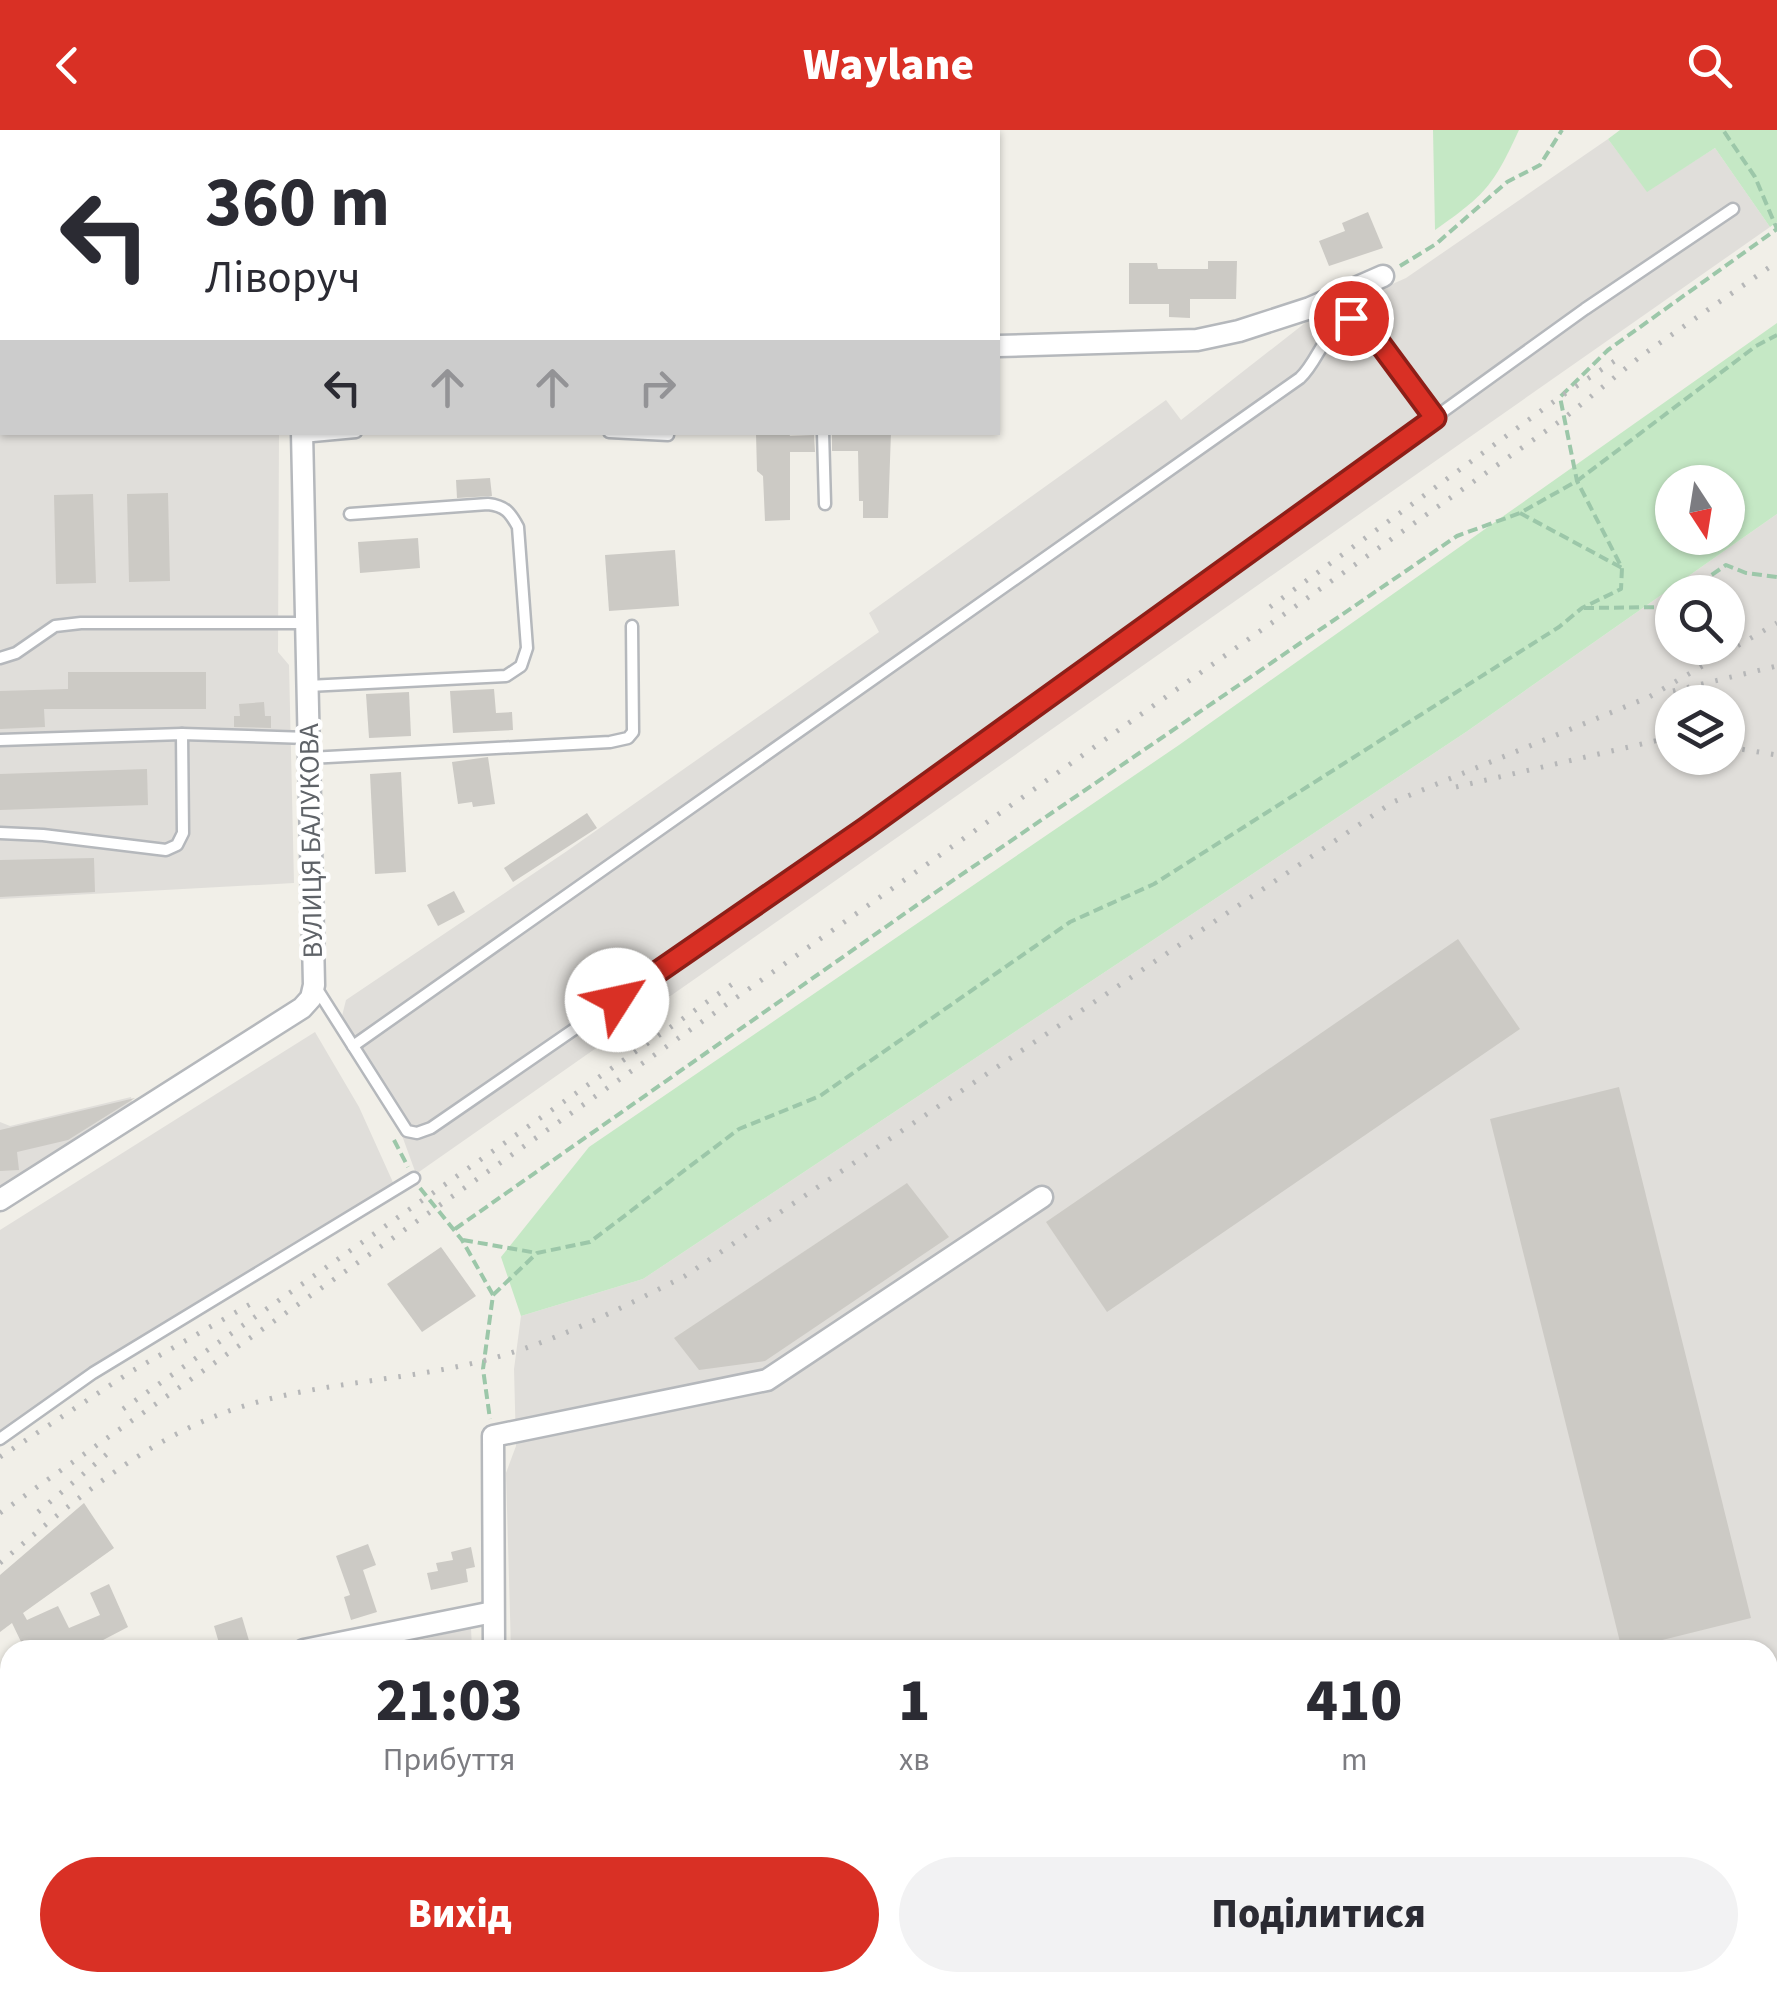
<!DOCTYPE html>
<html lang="uk">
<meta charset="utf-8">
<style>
:root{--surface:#fff;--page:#f2f2f3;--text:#2b2b33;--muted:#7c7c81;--accent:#d93025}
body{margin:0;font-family:"Source Sans 3",sans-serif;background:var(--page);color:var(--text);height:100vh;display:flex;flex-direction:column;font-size:38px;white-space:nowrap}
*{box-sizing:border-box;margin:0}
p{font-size:32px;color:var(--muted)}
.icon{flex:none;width:55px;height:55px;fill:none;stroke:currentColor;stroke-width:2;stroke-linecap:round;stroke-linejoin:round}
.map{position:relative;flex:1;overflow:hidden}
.details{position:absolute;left:0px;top:1510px;width:1778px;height:352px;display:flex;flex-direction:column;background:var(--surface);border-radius:30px 30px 0 0;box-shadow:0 2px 8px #0004}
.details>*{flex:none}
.guide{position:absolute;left:0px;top:0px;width:1000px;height:305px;box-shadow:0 2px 8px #0004;background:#fff;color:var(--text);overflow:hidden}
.needle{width:65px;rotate:168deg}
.fabs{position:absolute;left:1655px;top:335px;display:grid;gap:20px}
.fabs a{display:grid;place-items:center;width:90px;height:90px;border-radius:50%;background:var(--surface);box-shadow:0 2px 8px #0004;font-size:50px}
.pin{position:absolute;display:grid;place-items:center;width:85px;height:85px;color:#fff;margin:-42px;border:5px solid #fff;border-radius:50%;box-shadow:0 2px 10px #0007}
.me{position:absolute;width:110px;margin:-55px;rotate:55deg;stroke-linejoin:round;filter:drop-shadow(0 0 8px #0008)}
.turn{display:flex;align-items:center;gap:35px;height:210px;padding:0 40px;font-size:45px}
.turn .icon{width:130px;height:130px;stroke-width:2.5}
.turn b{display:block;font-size:70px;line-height:85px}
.lanes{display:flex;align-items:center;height:95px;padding:0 40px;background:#0003;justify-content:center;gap:50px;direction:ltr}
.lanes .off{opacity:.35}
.eta{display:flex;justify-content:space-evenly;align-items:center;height:170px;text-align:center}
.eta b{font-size:60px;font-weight:800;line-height:70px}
.button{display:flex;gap:20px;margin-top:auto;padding:20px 40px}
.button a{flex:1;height:115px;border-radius:60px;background:var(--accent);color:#fff;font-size:40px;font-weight:800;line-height:115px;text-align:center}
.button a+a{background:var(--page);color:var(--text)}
header{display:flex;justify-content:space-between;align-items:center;height:130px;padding:0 40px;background:var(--accent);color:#fff;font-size:45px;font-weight:800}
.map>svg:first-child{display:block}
.industrial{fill:#e0deda;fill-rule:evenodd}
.green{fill:#c5e8c5;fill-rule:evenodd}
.building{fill:#cccac5}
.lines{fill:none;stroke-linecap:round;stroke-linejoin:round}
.lane-casing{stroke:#b5b8bc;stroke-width:15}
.street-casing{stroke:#b5b8bc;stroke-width:25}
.path{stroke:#9cc7a9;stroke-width:4;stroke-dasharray:10 5;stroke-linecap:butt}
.lane{stroke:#fff;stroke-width:10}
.street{stroke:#fff;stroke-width:20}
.rail{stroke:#b6b7b8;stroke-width:5;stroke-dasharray:2.5 12;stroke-linecap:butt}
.route-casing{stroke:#8d1f18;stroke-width:25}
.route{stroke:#d93025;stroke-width:18}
.labels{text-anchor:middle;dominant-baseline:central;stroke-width:9;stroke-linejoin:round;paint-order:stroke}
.street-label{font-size:28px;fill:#5f6368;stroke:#fff}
</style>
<header><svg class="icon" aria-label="back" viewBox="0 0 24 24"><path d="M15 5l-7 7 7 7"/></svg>Waylane<svg class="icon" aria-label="search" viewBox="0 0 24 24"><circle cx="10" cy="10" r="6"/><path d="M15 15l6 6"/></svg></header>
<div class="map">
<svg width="1777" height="1861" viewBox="0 0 1777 1861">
<rect width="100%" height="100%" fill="#f1efe8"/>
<g class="industrial">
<path d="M1608,9L1647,61L1715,18L1770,97L416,1044L388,967L342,886L346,870L567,721L879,502L869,483L1166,270L1181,290L1305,193L1406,148Z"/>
<path d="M0,186L2,302L279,303L278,522L289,535L294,753L0,769Z"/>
<path d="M1777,384V1861H519V1852H1768V1520H511L506,1343L516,1316L514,1239L521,1186L643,1149L1466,602ZM1672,462H1728V518H1672ZM1672,572H1728V628H1672Z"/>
<path d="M315,902L359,977L396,1059L89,1238L0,1301V1100Z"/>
<path d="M131,967L134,982L0,1062V992L10,996Z"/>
<path d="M471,1498L472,1520H378Z"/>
</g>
<g class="green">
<path d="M1433,0H1519C1493,56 1486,64 1435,100Z"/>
<path d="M1620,0H1777V92L1770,97L1715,18L1647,62L1608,9Z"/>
<path d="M1777,193V384L1466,602L643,1149L521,1186L501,1127L589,1017L1179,615ZM1672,352H1728V408H1672Z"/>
</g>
<g class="building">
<path d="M1368,82L1383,118L1329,136L1319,111L1345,101L1342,93Z"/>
<path d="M1208,131H1237L1236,169H1190V188L1169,187V174H1129V133H1157L1158,139H1208Z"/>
<path d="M891,302L888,388H863V371H859L858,321H832V305Z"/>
<path d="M789,303L790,306L814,305L815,322H790V390L765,391L763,346L757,341L756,304Z"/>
<path d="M490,348L492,366L457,368L456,350Z"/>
<path d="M168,363L170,451L129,452L127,364Z"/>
<path d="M93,364L96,453L56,454L54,365Z"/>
<path d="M418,408L420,438L360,443L358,412Z"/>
<path d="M675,420L679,476L609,481L605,425Z"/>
<path d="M68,542H206V579H44L45,597L0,599V561L68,559Z"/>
<path d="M494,559L496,583L512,582L513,600L453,603L450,561Z"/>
<path d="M409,562L411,606L369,608L366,564Z"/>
<path d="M264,572L265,586H271V598L234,597V586H240L239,574Z"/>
<path d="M488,627L495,674L473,677L472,672L458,674L452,632Z"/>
<path d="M147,639L148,675L0,680V644Z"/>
<path d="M401,642L406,742L375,744L370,644Z"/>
<path d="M587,683L597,698L513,752L504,738Z"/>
<path d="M94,728L95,762L0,767V730Z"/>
<path d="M454,761L465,782L438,796L427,775Z"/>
<path d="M1458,809L1520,899L1107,1182L1046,1092Z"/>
<path d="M1619,957L1751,1488L1622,1520L1490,989Z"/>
<path d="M135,968L68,1010L17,1022L19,1040L0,1041V1000Z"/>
<path d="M907,1053L949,1107L765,1231L699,1240L674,1208Z"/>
<path d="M441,1117L476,1166L422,1202L387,1154Z"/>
<path d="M84,1373L114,1418L23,1483L27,1490L58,1476L69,1498L100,1485L90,1463L109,1454L128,1497L84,1520H25L12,1493L0,1502V1445Z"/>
<path d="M368,1414L376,1435L363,1440L377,1482L351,1490L344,1467L350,1465L336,1426Z"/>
<path d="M471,1417L475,1437L466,1439L468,1452L431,1460L427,1443L438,1441L436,1433L453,1430L451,1422Z"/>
<path d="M242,1487L250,1514L221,1520L214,1496Z"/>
</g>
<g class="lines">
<g class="lane-casing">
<g id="lane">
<path d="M609,302L668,305"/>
<path d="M823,302L825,374"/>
<path d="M302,307L356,302"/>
<path d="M0,528L16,523L55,496L81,493H306"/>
<path d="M308,556L506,546L521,536L527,518L518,397C510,382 505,376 488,374L350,384"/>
<path d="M0,610L182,604L308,608"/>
<path d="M309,628L610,612L628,608L633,602L632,496"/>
<path d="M0,703L43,705L166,720L177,715L183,703L182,604"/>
<path d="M315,856L407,1001L417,1003L431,998L866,698L1585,179L1733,79"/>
<path d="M353,916L1300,248C1322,228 1328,182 1364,191L1435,287"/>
<path d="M0,1309L93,1243L414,1048"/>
</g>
</g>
<g class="street-casing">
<g id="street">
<path d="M299,0V2"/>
<path d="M998,216L1197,210L1239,201L1310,178L1383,146"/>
<path d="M0,1070L302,878L311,868L314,855L302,302"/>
<path d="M304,1520L493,1482"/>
<path d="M494,1520L493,1306L767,1250L1042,1067"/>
<path d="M0,1614L10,1608"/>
<path d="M503,1852V1861"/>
<path d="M75,1861L91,1852"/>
</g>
</g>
<g class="path">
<path d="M1400,136L1436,114L1507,52L1540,35L1562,0"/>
<path d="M0,176H2"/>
<path d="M1520,383L1622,438"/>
<path d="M1687,462L1726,435L1746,443L1777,447"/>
<path d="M1584,478L1666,477L1672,473"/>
<path d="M394,1010L408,1037"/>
<path d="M420,1058L462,1110L493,1165L483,1239L490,1289"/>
<path d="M455,1099L917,775L1457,406L1520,383L1577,351L1756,216L1777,205"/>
<path d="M463,1110L537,1123"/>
<path d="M493,1165L537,1123L590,1112L739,999L820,966L1070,792L1154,754L1559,497L1582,478L1621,459L1622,438L1577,351L1560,267L1608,220L1777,99L1755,47L1723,0"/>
</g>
<use href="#lane" class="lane"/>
<use href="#street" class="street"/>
<g class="rail">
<path d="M1270,477L1560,267L1616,230"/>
<path d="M1673,561L1777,536"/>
<path d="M1728,617L1777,625"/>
<path d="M1456,657L1672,607"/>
<path d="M123,1279L734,853"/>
<path d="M0,1327L132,1241L254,1172"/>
<path d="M38,1382L107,1324"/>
<path d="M0,1383L1563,289L1641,226L1777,132"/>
<path d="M0,1433C64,1379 129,1323 206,1290C291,1253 385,1254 474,1233C548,1216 617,1180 685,1146L1393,672L1649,567L1777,493"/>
</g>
</g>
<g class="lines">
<g class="route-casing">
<path id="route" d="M617,870L866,698L1435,288L1364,192L1351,188"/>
</g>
<use href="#route" class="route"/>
</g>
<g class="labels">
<g class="street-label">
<text transform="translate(311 711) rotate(-91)">ВУЛИЦЯ БАЛУКОВА</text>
</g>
</g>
</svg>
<div class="fabs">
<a><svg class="needle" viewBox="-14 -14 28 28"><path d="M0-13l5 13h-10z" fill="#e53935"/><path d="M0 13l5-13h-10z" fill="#7c7c81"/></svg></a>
<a><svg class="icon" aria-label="search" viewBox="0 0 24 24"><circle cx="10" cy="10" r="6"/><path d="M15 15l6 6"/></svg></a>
<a><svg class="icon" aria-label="layers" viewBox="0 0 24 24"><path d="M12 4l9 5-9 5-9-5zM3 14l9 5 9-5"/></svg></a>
</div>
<div class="pin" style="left:1351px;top:188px;background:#d93025"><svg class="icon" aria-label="arrive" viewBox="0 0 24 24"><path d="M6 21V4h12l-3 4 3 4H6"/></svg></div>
<svg class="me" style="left:617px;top:870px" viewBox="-20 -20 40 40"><circle r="19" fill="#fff"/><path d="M0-13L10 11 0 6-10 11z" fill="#d93025"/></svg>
<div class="guide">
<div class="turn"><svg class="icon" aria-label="left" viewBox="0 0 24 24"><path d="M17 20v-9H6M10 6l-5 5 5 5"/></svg><div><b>360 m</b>Ліворуч</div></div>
<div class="lanes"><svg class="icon" aria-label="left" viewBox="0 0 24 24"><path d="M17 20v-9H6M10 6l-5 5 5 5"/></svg><svg class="icon off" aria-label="ahead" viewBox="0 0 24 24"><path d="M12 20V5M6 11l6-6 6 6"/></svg><svg class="icon off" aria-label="ahead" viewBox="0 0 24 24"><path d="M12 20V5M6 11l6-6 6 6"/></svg><svg class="icon off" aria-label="right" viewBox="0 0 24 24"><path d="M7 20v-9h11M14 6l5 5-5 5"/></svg></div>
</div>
<section class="details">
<div class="eta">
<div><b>21:03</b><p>Прибуття</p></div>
<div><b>1</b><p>хв</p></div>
<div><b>410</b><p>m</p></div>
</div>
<div class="button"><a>Вихід</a><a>Поділитися</a></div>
</section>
</div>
